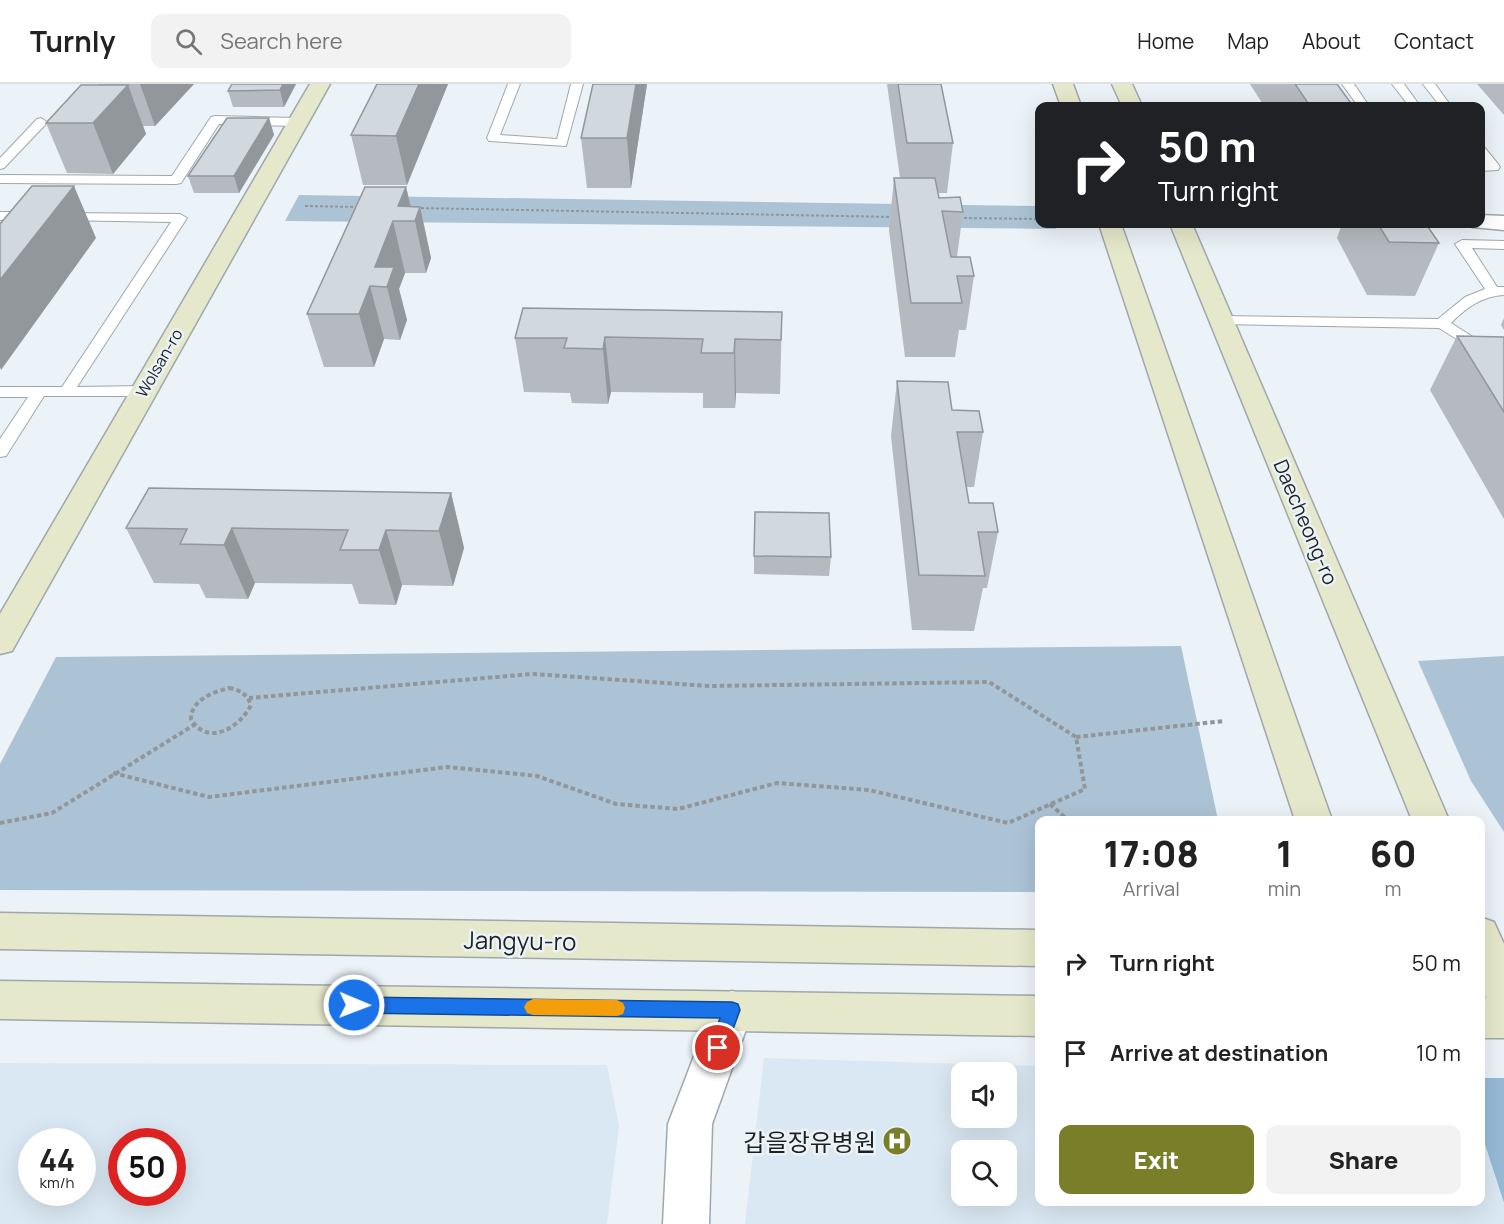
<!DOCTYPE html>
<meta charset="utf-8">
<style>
:root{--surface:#fff;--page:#f2f2f2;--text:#222;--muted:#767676;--line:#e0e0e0;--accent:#797f29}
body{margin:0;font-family:Manrope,"Noto Sans KR",sans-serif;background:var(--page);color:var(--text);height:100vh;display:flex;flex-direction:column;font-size:22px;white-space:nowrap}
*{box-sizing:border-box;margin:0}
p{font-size:20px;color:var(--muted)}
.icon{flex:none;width:33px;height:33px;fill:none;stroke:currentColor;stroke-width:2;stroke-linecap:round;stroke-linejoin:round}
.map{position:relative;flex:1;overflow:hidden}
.side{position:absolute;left:1035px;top:732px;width:450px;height:390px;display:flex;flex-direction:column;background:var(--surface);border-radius:12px;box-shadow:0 6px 24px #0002}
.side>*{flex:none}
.banner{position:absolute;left:1035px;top:18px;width:450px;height:126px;border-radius:12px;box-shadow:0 6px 24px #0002;background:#202124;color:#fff;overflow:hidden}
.tools{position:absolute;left:951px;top:978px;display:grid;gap:12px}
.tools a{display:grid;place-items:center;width:66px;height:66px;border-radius:12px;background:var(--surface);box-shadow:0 6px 24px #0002;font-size:30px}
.speed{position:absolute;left:18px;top:1044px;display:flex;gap:12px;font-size:30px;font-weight:700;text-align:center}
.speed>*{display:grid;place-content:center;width:78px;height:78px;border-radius:50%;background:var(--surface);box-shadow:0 6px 24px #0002;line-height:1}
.speed small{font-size:15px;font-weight:400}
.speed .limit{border:9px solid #d22;background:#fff;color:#111}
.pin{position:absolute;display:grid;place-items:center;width:51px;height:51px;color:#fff;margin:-26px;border:3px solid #fff;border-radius:50%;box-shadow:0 2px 6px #0007}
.me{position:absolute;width:66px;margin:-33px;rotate:91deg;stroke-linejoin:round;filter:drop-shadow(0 0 4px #0008)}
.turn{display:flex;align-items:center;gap:21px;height:126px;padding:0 24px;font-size:27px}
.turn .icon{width:78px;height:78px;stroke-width:2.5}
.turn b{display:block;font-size:42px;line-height:51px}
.eta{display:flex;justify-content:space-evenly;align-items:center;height:102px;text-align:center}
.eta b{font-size:36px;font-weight:800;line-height:42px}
.primary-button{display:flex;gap:12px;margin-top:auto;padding:12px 24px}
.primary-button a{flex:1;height:69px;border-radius:12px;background:var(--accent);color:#fff;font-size:24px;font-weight:800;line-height:69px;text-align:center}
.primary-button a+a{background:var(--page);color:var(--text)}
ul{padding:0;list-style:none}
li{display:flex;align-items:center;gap:18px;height:90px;padding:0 24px}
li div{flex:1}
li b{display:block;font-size:22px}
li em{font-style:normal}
header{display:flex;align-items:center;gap:36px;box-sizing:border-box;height:84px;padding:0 30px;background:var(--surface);border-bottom:2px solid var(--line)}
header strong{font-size:28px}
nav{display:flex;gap:33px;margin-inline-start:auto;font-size:21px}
.search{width:420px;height:54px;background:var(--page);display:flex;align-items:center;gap:15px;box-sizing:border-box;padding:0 21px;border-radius:12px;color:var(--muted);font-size:22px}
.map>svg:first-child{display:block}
.built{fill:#dae8f3;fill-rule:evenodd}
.green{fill:#acc3d5}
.forest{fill:#97bad7}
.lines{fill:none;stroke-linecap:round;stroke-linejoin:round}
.lane-casing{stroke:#a0a7ac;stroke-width:2}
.street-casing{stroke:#a0a7ac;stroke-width:3}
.secondary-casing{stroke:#a0a7ac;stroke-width:3}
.path-far1{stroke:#91969a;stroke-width:2;stroke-dasharray:3 2;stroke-linecap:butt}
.path{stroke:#91969a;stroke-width:4;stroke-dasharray:4.5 3;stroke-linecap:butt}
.lane{fill:#fff;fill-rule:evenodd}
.street{fill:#fff;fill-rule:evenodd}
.secondary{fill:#e6e8cb;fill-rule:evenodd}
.wall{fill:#b4babf}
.shaded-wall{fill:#92979b}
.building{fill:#d1d8de;stroke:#92979b;stroke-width:1.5}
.route{fill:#1a73e8;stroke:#114b97;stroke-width:1.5}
.slow{fill:#f59e0b}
.labels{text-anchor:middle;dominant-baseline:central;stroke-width:5;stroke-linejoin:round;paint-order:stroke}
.far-street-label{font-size:16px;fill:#1e2123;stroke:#ebf2f8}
.street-label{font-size:20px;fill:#1e2123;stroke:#ebf2f8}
.near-street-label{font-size:24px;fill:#1e2123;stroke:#ebf2f8}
.near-poi-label{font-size:24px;fill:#1e2123;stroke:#ebf2f8;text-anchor:end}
</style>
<header>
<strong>Turnly</strong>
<div class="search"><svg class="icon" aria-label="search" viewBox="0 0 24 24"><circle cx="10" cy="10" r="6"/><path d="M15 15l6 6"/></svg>Search here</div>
<nav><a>Home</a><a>Map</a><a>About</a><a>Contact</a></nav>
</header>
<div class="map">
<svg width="1504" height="1140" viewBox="0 0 1504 1140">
<rect width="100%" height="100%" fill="#ebf2f8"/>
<g class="built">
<path d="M764,974L1039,982L1040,1118H1480L1481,1048L1504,1119V1140H745ZM962,988H1006V1034H962ZM962,1066H1006V1112H962Z"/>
<path d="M0,979L607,981L619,1042L607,1140H0ZM32,1058H82V1108H32ZM122,1058H172V1108H122Z"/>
</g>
<g class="green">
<path d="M299,111L1039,122L1040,140H1054L1056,145L285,137Z"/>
<path d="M1181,562L1218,736H1040L1039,808L0,806V680L56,573Z"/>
<path d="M1504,572V748L1471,697L1418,577Z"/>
</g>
<path class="forest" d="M1481,994H1504V1119L1481,1048Z"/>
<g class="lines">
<g class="lane-casing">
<g id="lane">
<path d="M508,0H520L500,51L557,55L571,0H583L566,62L489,57L487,54Z"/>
<path d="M1342,0H1354L1369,22H1358Z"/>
<path d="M1392,0H1404L1420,22H1409Z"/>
<path d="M1423,0H1435L1451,22H1440Z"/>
<path d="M215,32L298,34L304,38L298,42L219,40L181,99L176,100L0,99V91L172,92L211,33Z"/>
<path d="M41,34L47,38L45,41L4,84L0,85V74L37,35Z"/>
<path d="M1480,62L1484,63L1498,80L1500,83L1498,86L1480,87V79H1484L1480,75Z"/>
<path d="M0,128H33L40,132L33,136H0Z"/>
<path d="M61,129L180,130L187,134L77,303L144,302L152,307L144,312H44L6,372L0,373V355L28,313H0V303H62L171,138L56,136L54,133L56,130Z"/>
<path d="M1462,156L1504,157V165L1472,164L1497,203H1504V211C1482,212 1466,224 1451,239L1504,273V285L1439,244L1222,240L1215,236L1222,232L1438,235L1465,213L1485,205L1455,160Z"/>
</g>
</g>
<g class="street-casing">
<g id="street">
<path d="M1480,131L1504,132V146L1472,143L1470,140H1480Z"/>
<path d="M732,907L747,912L753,926L712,1040L709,1140H663L668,1040L717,912Z"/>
</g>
</g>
<g class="secondary-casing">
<g id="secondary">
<path d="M310,0H330L12,567L0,570V530Z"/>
<path d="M1053,0H1073L1081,22H1061Z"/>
<path d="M1112,0H1132L1142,22H1122Z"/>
<path d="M1099,140H1121L1332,736H1295Z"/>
<path d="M1170,140H1192L1449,736H1412Z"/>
<path d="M0,829L1040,846V882L0,865Z"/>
<path d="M1480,833L1494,838L1504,860V954H1480V914H1486L1480,901Z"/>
<path d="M0,897L1040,912V952L0,935Z"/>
</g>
</g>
<g class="path-far1">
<path d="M305,122L358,123"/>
<path d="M416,124L895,133"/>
<path d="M959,134L1040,135"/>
</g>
<g class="path">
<path d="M229,604C240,606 247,610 251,621C240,644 207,663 191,635C191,616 213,608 229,604Z"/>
<path d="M1076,653L1224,637"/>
<path d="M113,689L209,713L447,683L537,692L616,720L678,725L777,699L869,706L1008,739L1085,705L1076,653L989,598L710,602L532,590L249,614"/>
<path d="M1050,720L1068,736"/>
<path d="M0,739L52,729L194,641"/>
</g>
<use href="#lane" class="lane"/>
<use href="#street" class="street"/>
<use href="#secondary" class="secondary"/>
</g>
<g class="wall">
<path d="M98,0H194L155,42H143L146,50L113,90L67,89L46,39L99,1Z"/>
<path d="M296,0L284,23H233L228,7Z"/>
<path d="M377,0H448L407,101H363L351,51Z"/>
<path d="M593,0H647L631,104H587L581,54Z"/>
<path d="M887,0H941L953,59L947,109H938L939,114L963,128L957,173L974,192L966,246H959L955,273H905L889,146L894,94H900Z"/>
<path d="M1250,0H1337L1353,22H1264Z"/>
<path d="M1477,0H1504V31Z"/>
<path d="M269,34L274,51L239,109H194L188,92Z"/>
<path d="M406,103L411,123H420L431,174L426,189H405L399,205L407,236L400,256L384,255L374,283H324L307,230Z"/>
<path d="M1342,140H1426L1439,159L1415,212L1367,211L1337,154Z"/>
<path d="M782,228L780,310L736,309L735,324H703V309L611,308L608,320L572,319L570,309L524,308L515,254Z"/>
<path d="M1504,234V246L1501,241Z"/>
<path d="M1457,252L1504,253V435L1430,306Z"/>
<path d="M897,297L952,326L983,348L974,403H966L969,419L998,448L987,504H983L974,547L912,546L891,352Z"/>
<path d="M451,409L464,464L453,502L402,501L396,521L359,520L352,500L255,499L248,515L206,514L199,500L154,499L126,444Z"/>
<path d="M754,472L831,473L829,492L754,490Z"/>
</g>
<g class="shaded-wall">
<path d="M140,0H194L155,42Z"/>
<path d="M283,0H296L284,23L280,6Z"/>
<path d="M419,0H448L407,101L396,52Z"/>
<path d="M636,0H647L631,104L627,54Z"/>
<path d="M128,1L146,50L113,90L93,39Z"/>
<path d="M269,34L274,51L239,109L234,92Z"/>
<path d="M74,102L96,154L1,286L0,283V196Z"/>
<path d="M406,103L414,137L398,122Z"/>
<path d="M420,123L431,174L426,189L415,137Z"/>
<path d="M393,137L405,189L399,205L407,236L400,256L387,203L375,183Z"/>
<path d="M370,202L384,255L374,283L359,230Z"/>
<path d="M605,253L611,308L608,320L603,265Z"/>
<path d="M735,255L736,309L735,324L734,269Z"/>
<path d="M451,409L464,464L453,502L439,447Z"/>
<path d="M232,444L255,499L248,515L224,461Z"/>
<path d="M386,446L402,501L396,521L379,466Z"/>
</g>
<g class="building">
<path d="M232,0H283L280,6L228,7Z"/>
<path d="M377,0H419L396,52L351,51Z"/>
<path d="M593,0H636L627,54H581Z"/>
<path d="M898,0H941L953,59H907Z"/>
<path d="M1295,0H1337L1353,22H1310Z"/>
<path d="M81,1H128L93,39H46Z"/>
<path d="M227,34H269L234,92H188Z"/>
<path d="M894,94H935L939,114L960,113L963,128L942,127L951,173H970L974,192H957L962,219H911Z"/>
<path d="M32,102H74L0,196V140Z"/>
<path d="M365,103H406L398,122L420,123L415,137H393L375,183H394L387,203L370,202L359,230H307Z"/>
<path d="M1378,140H1426L1439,159L1389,158Z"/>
<path d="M523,224L782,228L781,256L735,255L734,269H701L703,255L605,253L603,265L564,264L567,254H515Z"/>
<path d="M1457,252L1504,253V328Z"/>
<path d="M897,297L948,298L952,326L979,327L983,348H957L969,419H993L998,448H978L985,492L919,491Z"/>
<path d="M149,404L451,409L439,447L386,446L379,466H340L348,446L232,444L224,461L180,460L187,445L126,444Z"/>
<path d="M755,428L829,429L831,473L754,472Z"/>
</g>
<path class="route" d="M354,913L732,918L738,920L740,926L724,970L718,972L712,970L709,964L720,934L354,929L348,927L345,921L348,915Z"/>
<path class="slow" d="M533,915L617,916L623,919L625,924L623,930L617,932L533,931L527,929L524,923L527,918Z"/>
<defs>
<g id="hospital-disc" transform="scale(1.5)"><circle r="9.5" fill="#797f29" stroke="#ebf2f8"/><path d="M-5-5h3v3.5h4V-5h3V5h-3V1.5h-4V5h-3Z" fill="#fff"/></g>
</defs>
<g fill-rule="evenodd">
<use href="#hospital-disc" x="897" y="1057"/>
</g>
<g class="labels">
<g class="far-street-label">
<text transform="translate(159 279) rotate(-60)">Wolsan-ro</text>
</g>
<g class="street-label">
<text transform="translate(1306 438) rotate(67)">Daecheong-ro</text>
</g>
<g class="near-street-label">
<text transform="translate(520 856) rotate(1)">Jangyu-ro</text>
</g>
<g class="near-poi-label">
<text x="876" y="1057">갑을장유병원</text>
</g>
</g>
</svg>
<div class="tools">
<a><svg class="icon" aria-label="sound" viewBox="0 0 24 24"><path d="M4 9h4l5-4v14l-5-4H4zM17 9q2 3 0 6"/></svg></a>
<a><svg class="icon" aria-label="search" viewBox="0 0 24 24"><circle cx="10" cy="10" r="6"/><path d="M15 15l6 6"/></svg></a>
</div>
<div class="speed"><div>44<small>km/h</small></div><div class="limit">50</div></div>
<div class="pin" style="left:718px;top:964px;background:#d93025"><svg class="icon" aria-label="arrive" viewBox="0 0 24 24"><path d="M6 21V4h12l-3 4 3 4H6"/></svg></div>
<svg class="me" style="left:354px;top:921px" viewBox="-20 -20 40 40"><circle r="17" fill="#1a73e8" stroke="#fff" stroke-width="3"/><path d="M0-11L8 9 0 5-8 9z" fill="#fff"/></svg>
<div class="banner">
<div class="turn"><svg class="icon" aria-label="right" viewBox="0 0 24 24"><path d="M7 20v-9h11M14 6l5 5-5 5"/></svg><div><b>50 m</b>Turn right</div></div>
</div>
<section class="side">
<div class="eta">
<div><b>17:08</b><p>Arrival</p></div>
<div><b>1</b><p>min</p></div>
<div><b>60</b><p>m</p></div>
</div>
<ul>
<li><svg class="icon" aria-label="right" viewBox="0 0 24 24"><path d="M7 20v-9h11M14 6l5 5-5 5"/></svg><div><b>Turn right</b></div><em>50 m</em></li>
<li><svg class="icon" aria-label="arrive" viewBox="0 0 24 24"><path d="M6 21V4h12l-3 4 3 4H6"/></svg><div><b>Arrive at destination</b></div><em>10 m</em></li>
</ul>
<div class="primary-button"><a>Exit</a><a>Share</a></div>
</section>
</div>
